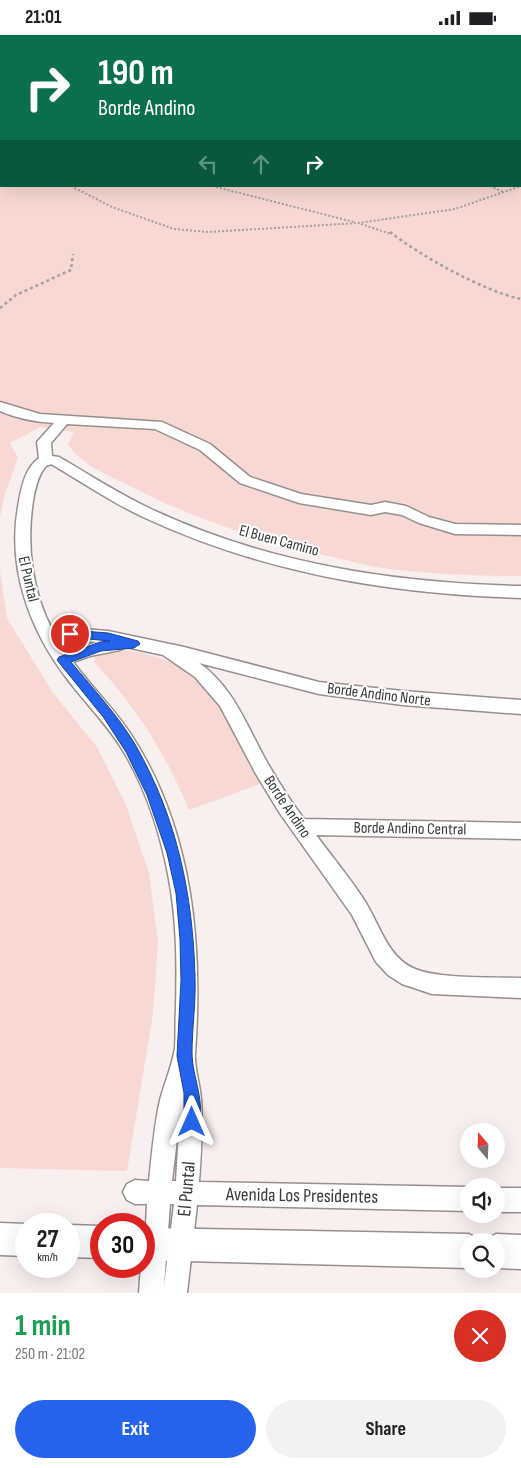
<!DOCTYPE html>
<meta charset="utf-8">
<style>
:root{--surface:#fff;--page:#f2f2f2;--text:#202124;--muted:#757577;--accent:#2563eb}
body{margin:0;font-family:"Sofia Sans Condensed",sans-serif;background:var(--page);color:var(--text);height:100vh;display:flex;flex-direction:column;font-size:19px;white-space:nowrap}
*{box-sizing:border-box;margin:0}
p{font-size:16px;color:var(--muted)}
.icon{flex:none;width:28px;height:28px;fill:none;stroke:currentColor;stroke-width:2;stroke-linecap:round;stroke-linejoin:round}
.map{position:relative;height:1258px;overflow:hidden}
.sheet{display:flex;flex-direction:column;background:var(--surface);flex:1}
.sheet>*{flex:none}
.top-card{position:absolute;left:0px;top:0px;width:521px;height:152px;box-shadow:0 5px 20px #0002;background:#0b6e4f;color:#fff;overflow:hidden}
.needle{width:32px;rotate:341deg}
.buttons{position:absolute;left:460px;top:1088px;display:grid;gap:10px}
.buttons a{display:grid;place-items:center;width:45px;height:45px;border-radius:50%;background:var(--surface);box-shadow:0 5px 20px #0002;font-size:25px}
.speed{position:absolute;left:15px;top:1178px;display:flex;gap:10px;font-size:25px;font-weight:700;text-align:center}
.speed>*{display:grid;place-content:center;width:65px;height:65px;border-radius:50%;background:var(--surface);box-shadow:0 5px 20px #0002;line-height:1}
.speed small{font-size:12px;font-weight:400}
.speed .limit{border:8px solid #d22;background:#fff;color:#111}
.pin{position:absolute;display:grid;place-items:center;width:42px;height:42px;color:#fff;margin:-21px;border:2px solid #fff;border-radius:50%;box-shadow:0 1px 5px #0007}
.me{position:absolute;width:55px;margin:-28px;rotate:0deg;stroke-linejoin:round;filter:drop-shadow(0 0 4px #0008)}
.turn{display:flex;align-items:center;gap:18px;height:105px;padding:0 15px;font-size:22px}
.turn .icon{width:65px;height:65px;stroke-width:2.5}
.turn b{display:block;font-size:35px;line-height:42px}
.lanes{display:flex;align-items:center;height:48px;padding:0 15px;background:#0003;justify-content:center;gap:25px;direction:ltr}
.lanes .off{opacity:.35}
.round{display:grid;place-items:center;flex:none;width:52px;height:52px;border-radius:26px;background:var(--page)}
.summary{display:flex;align-items:center;justify-content:space-between;height:85px;padding:0 15px}
h1{font-size:30px;font-weight:700;line-height:38px;color:#1e9e55}
.action{display:flex;gap:10px;margin-top:auto;padding:10px 15px}
.action a{flex:1;height:58px;border-radius:30px;background:var(--accent);color:#fff;font-size:20px;font-weight:700;line-height:58px;text-align:center}
.action a+a{background:var(--page);color:var(--text)}
.status{display:flex;justify-content:space-between;align-items:center;height:35px;padding:0 25px;background:var(--surface);direction:ltr}
.status svg{height:14px;fill:currentColor}
.map>svg:first-child{display:block}
.green{fill:#f8d8d3}
.lines{fill:none;stroke-linecap:round;stroke-linejoin:round}
.street-casing{stroke:#978f8e;stroke-width:3}
.secondary-casing{stroke:#978f8e;stroke-width:3}
.path-far1{stroke:#a59f9e;stroke-width:2;stroke-dasharray:2 2;stroke-linecap:butt}
.path{stroke:#a59f9e;stroke-width:2.5;stroke-dasharray:3 3;stroke-linecap:butt}
.street{fill:#fff;fill-rule:evenodd}
.secondary{fill:#fff;fill-rule:evenodd}
.route{fill:#2563eb;stroke:#184099}
.labels{text-anchor:middle;dominant-baseline:central;stroke-width:4;stroke-linejoin:round;paint-order:stroke}
.street-label{font-size:16px;fill:#3b3837;stroke:#fff}
.near-street-label{font-size:19px;fill:#3b3837;stroke:#fff}
</style>
<div class="status"><b>21:01</b><svg viewBox="0 0 49 12"><path d="M0 12V9h3v3zM5 12V6h3v6zM10 12V3h3v9zM15 12V0h3v12zM26 1h20v11H26zM47 4h2v5h-2z"/></svg></div>
<div class="map">
<svg width="521" height="1258" viewBox="0 0 521 1258">
<rect width="100%" height="100%" fill="#f8efee"/>
<g class="green">
<path d="M0,0L342,1H1V151H520L521,62V541C477,541 432,539 389,534C371,532 354,527 337,523C265,507 195,485 130,451C109,441 80,429 68,409L74,397L41,392L10,408L18,423L5,459L0,482Z"/>
<path d="M0,536L7,583L53,658L97,712L126,770L149,838L158,907L153,979L127,1136L0,1133Z"/>
<path d="M111,615C149,615 189,629 213,660C223,673 228,688 235,701C243,718 252,733 260,749L189,775C164,716 138,674 94,627L95,621Z"/>
</g>
<g class="lines">
<g class="street-casing">
<g id="street">
<path d="M0,367L40,379L162,387L210,409L250,442L301,459L371,470L385,467L406,471L429,482L455,489L521,490V500L455,499L419,488L402,480L385,477L371,480L299,468L240,448L200,415L155,394L67,389L51,408L52,421L59,422C90,440 119,459 151,474C268,529 393,548 521,551V563C390,559 263,538 143,482C111,467 82,447 51,429L46,431C38,440 35,454 33,466C26,511 32,558 54,598L70,593L108,596L184,612L319,647L403,656L521,665V679L403,670L319,659L199,628C234,652 248,694 268,729C279,748 291,767 304,784L521,788V804L316,800C333,823 351,844 366,868C380,891 388,923 415,934C439,944 493,942 521,943V963L432,959L402,949L388,940L376,927L352,880L279,777L256,739L220,671L195,642L163,620L126,612L120,615L90,621L73,627C92,653 115,674 132,701C193,796 203,909 195,1019C194,1031 200,1050 201,1064C203,1091 201,1119 199,1147L469,1152V1176L197,1170L187,1258H139L141,1231H144L147,1169H135L127,1165L123,1157L127,1149L135,1145L149,1146C152,1119 154,1091 160,1065C165,1047 172,1031 175,1013C176,1000 175,987 176,974C177,928 177,884 168,839C160,797 146,755 125,719C109,691 87,670 68,645C30,596 7,534 18,472C21,455 24,434 39,423L37,407L54,388C36,387 16,383 0,376ZM70,605L97,607L66,617L60,608ZM180,1079L176,1146H172ZM170,1169H174L164,1251Z"/>
<rect x="496" y="1153" width="25" height="24"/>
</g>
</g>
<g class="secondary-casing">
<g id="secondary">
<path d="M375,0H389L390,1H376Z"/>
<rect x="520" y="53" width="1" height="8"/>
<path d="M0,1188L26,1189V1221L0,1220Z"/>
<path d="M69,1190L101,1191V1223L69,1222Z"/>
<path d="M144,1193L469,1199L481,1206H469V1233L144,1225Z"/>
<path d="M496,1199L521,1200V1234L496,1233V1206H484Z"/>
</g>
</g>
<g class="path-far1">
<path d="M31,1H62"/>
<path d="M71,151L112,172L174,194L208,197L358,188L455,174L521,151"/>
<path d="M212,151L354,187"/>
<path d="M490,151L503,157"/>
<path d="M361,189L391,199"/>
</g>
<g class="path">
<path d="M390,197C421,221 483,256 521,264"/>
<path d="M0,273L16,260L71,235L73,219"/>
</g>
<use href="#street" class="street"/>
<use href="#secondary" class="secondary"/>
</g>
<path class="route" d="M70,595L108,598L138,606L140,609L134,613L101,616L71,627C93,654 118,680 136,711C177,783 193,860 195,942C196,968 192,993 192,1018C192,1042 207,1069 197,1093L192,1095L186,1093L184,1087V1058L177,1021L181,945L180,904L176,858L167,818L147,760L126,717L104,683L57,625L59,622L100,607L110,606L66,602L65,599L66,596Z"/>
<g class="labels">
<g class="street-label">
<text transform="translate(279 506) rotate(15)">El Buen Camino</text>
<text transform="translate(28 544) rotate(77)">El Puntal</text>
<text transform="translate(379 660) rotate(7)">Borde Andino Norte</text>
<text transform="translate(287 772) rotate(56)">Borde Andino</text>
<text transform="translate(410 794) rotate(1)">Borde Andino Central</text>
</g>
<g class="near-street-label">
<text transform="translate(187 1154) rotate(-85)">El Puntal</text>
<text transform="translate(302 1161) rotate(1)">Avenida Los Presidentes</text>
</g>
</g>
</svg>
<div class="buttons">
<a><svg class="needle" viewBox="-14 -14 28 28"><path d="M0-13l5 13h-10z" fill="#e53935"/><path d="M0 13l5-13h-10z" fill="#757577"/></svg></a>
<a><svg class="icon" aria-label="sound" viewBox="0 0 24 24"><path d="M4 9h4l5-4v14l-5-4H4zM17 9q2 3 0 6"/></svg></a>
<a><svg class="icon" aria-label="search" viewBox="0 0 24 24"><circle cx="10" cy="10" r="6"/><path d="M15 15l6 6"/></svg></a>
</div>
<div class="speed"><div>27<small>km/h</small></div><div class="limit">30</div></div>
<div class="pin" style="left:70px;top:599px;background:#d93025"><svg class="icon" aria-label="arrive" viewBox="0 0 24 24"><path d="M6 21V4h12l-3 4 3 4H6"/></svg></div>
<svg class="me" style="left:192px;top:1087px" viewBox="-20 -20 40 40"><path d="M0-17L14 15 0 8-14 15z" fill="#2563eb" stroke="#fff" stroke-width="4"/></svg>
<div class="top-card">
<div class="turn"><svg class="icon" aria-label="right" viewBox="0 0 24 24"><path d="M7 20v-9h11M14 6l5 5-5 5"/></svg><div><b>190 m</b>Borde Andino</div></div>
<div class="lanes"><svg class="icon off" aria-label="left" viewBox="0 0 24 24"><path d="M17 20v-9H6M10 6l-5 5 5 5"/></svg><svg class="icon off" aria-label="ahead" viewBox="0 0 24 24"><path d="M12 20V5M6 11l6-6 6 6"/></svg><svg class="icon" aria-label="right" viewBox="0 0 24 24"><path d="M7 20v-9h11M14 6l5 5-5 5"/></svg></div>
</div>
</div>
<section class="sheet">
<div class="summary"><div><h1>1 min</h1><p>250 m · 21:02</p></div><a class="round" style="background:#d93025;color:#fff"><svg class="icon" aria-label="close" viewBox="0 0 24 24"><path d="M6 6l12 12M18 6L6 18"/></svg></a></div>
<div class="action"><a>Exit</a><a>Share</a></div>
</section>
